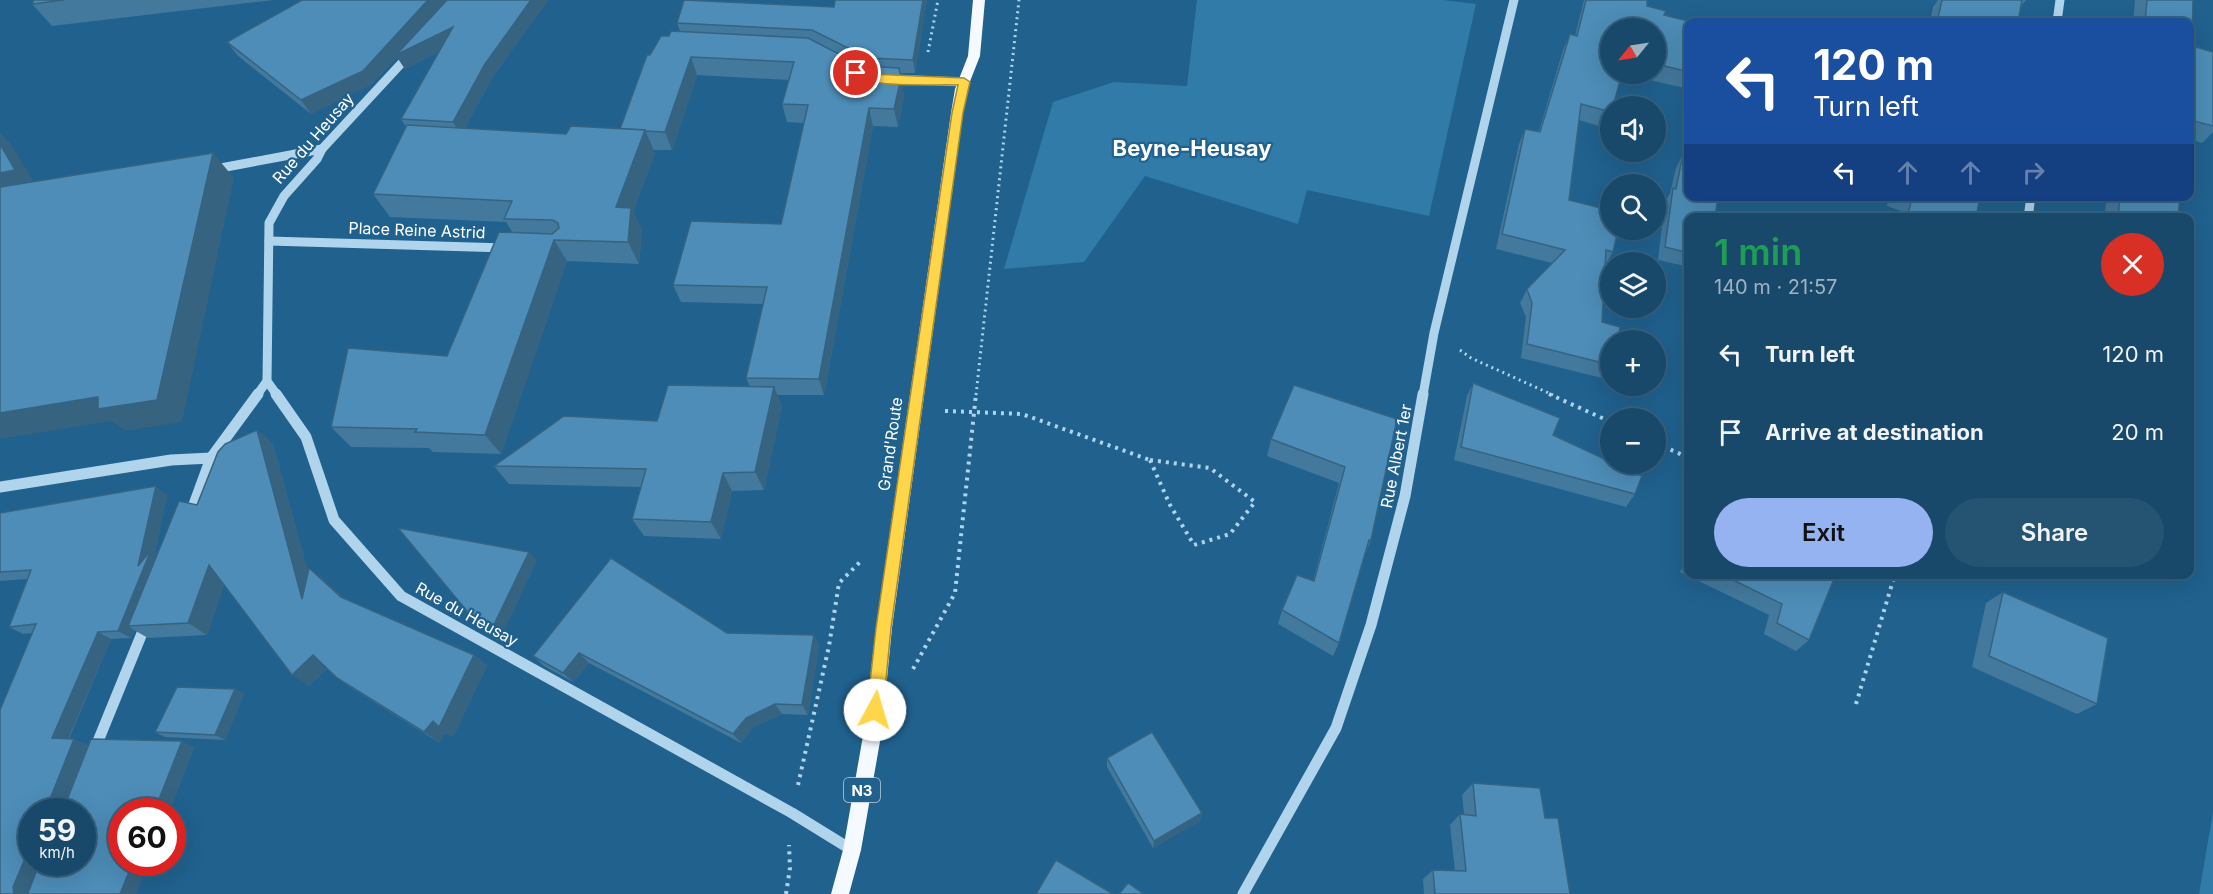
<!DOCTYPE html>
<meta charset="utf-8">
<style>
:root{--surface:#18496a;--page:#255372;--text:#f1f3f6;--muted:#9fb2c1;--line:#36617e;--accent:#95b2f1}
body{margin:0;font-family:Inter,sans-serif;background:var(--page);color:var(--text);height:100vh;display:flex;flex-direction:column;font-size:22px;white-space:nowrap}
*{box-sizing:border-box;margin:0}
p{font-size:20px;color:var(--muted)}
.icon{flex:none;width:33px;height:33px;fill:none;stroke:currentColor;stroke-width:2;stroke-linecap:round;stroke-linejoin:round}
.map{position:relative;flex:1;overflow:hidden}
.panel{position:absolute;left:1684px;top:213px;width:510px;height:366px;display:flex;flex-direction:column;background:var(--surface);border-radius:12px;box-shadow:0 6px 24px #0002,0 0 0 2px var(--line)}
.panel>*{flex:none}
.banner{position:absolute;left:1684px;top:18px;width:510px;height:183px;border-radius:12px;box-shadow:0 6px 24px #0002,0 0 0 2px var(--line);background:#1a4fa0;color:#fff;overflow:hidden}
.needle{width:39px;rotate:240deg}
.controls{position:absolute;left:1600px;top:18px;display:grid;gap:12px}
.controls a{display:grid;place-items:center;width:66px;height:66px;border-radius:50%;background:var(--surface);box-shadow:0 6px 24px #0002,0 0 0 2px var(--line);font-size:30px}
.speed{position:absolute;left:18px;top:798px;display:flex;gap:12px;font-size:30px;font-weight:700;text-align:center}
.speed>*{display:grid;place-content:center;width:78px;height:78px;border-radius:50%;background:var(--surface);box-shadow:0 6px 24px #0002,0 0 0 2px var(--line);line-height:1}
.speed small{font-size:15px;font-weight:400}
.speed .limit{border:9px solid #d22;background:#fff;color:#111}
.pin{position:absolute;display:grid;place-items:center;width:51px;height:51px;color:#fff;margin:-26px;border:3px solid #fff;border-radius:50%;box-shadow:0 2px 6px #0007}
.me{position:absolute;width:66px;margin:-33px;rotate:6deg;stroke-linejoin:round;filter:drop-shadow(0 0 4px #0008)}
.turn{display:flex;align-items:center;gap:21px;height:126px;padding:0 30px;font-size:27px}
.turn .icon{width:78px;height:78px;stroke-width:2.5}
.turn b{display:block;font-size:42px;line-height:51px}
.lanes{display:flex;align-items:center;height:57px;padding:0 30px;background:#0003;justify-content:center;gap:30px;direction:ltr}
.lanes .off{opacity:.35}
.round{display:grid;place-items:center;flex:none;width:63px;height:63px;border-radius:32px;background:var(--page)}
.overview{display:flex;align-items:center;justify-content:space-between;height:102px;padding:0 30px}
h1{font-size:36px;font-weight:600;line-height:45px;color:#1e9e55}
.action{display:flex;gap:12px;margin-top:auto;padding:12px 30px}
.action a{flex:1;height:69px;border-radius:36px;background:var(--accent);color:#111;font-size:24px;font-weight:600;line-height:69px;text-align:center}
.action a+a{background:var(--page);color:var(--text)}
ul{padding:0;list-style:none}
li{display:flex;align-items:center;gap:18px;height:78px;padding:0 30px}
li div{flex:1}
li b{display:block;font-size:22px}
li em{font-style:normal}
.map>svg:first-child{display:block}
.green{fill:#317ba9}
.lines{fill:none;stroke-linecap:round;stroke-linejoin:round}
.path-far1{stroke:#afd4ec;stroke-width:3;stroke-dasharray:2 4;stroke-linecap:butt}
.path{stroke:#afd4ec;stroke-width:4;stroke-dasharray:3 5;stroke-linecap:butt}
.minor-far1{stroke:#afd4ec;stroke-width:9}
.minor{stroke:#afd4ec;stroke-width:11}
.major{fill:#f4faff;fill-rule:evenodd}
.wall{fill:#42799d}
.shaded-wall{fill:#366380}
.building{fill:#4d8db7;stroke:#366380;stroke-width:1.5}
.route{fill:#ffd54a;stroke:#a68a30;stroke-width:1.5}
.labels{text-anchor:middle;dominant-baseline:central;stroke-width:4.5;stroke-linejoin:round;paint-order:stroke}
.shield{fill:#20618e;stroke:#bcd0dd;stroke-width:1.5}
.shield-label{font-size:15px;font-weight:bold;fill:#fff}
.street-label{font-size:16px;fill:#fff;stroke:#20618e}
.district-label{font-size:22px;font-weight:bold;fill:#fff;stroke:#20618e}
</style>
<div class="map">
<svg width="2213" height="894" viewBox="0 0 2213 894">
<rect width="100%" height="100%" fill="#20618e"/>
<g class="green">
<path d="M1197,0H1443L1476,4L1429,216L1307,190L1298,224L1145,176L1084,262L1004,269L1053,102L1114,82L1187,86Z"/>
<path d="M2213,812V894H2199Z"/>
</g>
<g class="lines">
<g class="path-far1">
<path d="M928,52L938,0"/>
<path d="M1460,350L1471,358L1553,395"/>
<path d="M976,395L1019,0"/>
</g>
<g class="path">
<path d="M1549,394L1611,422"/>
<path d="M945,411L1022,414L1150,460"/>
<path d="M1656,443L1689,458"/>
<path d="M1150,460L1210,468L1255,502L1230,534L1194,545L1170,505Z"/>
<path d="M913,669L955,593L976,394"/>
<path d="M1856,704L1895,574"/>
<path d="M798,785L829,646L839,583L860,562"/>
<path d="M786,894L790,868L789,845"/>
</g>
<g class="minor-far1">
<path d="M2057,22L2060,0"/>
<path d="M888,79L964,82"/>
<path d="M210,170L322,149"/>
<path d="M2028,218L2031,196"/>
<path d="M269,241L506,248"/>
<path d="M257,395L267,381"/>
<path d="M277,395L267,381L269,223L284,196L317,159L322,149L410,54"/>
<path d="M1423,395L1434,333L1514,0"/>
</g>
<g class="minor">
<path d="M276,394L306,437L334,520L401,596L792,813L852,850"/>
<path d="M0,487L171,460L211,458"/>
<path d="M189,518L211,458L258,394"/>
<path d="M94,751L147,621"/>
<path d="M1243,894L1336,728L1371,625L1405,496L1423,394"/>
</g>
<path class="major" d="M973,0H985L980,56L967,89L963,113L892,628L882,730L861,850L849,894H831L843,850L864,730L876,628L951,113L955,89L968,56Z"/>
</g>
<g class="wall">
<path d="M34,0H274L52,26L32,4Z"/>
<path d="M548,0L492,78L465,128L566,134L620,129L650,55L669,36L680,31L677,23L834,7L927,0L915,73H900L904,96L898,127L873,126L824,395H777L782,406L764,490L732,491L721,539L644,536L632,519L641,487L509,484L494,466L657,421L750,387L746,378L763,304L681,302L673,285L781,224L804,123L787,122L782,104L789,80L697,75L672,150H653L655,153L633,212L642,230L639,264L567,261L501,454L433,452L429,448L351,447L331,427L447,356L513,233L506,222L390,217L373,194L406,127L401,119L439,52L405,69L397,57L372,84L311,114L238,56L227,42Z"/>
<path d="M1584,0H1647V6L1664,15L1689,22V89L1623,74H1656V28H1611V114L1605,128L1579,120L1569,200L1608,210L1613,252L1605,266L1602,322L1611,340V370L1606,379L1521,358L1526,317L1520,303L1527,289L1552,263L1496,249L1519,144L1525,129L1539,131L1563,50L1570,34L1575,36Z"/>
<path d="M1938,0H2026L2021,6L2018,22H1930L1933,7Z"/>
<path d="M2135,0H2193L2192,46L2213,52V132L2202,143L2190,139V22H2133Z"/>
<path d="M1683,154L1689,218V267L1658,260L1665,202L1670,193L1676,168Z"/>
<path d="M1889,196H1980L1976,218H1900L1901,211L1887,206Z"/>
<path d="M2107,196H2180L2178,218H2104Z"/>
<path d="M1473,383L1553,435L1635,494L1626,507L1454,460L1467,396Z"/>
<path d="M1397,419L1371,540L1365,555L1339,643L1333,656L1278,624L1282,610L1313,581L1339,483L1267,456L1271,439Z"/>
<path d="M257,430L273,444L308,572L309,568L345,599L474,655L487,666L453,737L446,733L438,742L353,689L337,678L327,669L309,686L224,585L207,635L148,638L134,630L131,638L111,639L69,739L88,745L63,809L194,747L169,812H122L0,894L33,633L23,634L9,627L27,579L0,581V513L167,495L155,552L157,554Z"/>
<path d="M1689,556V574H1836L1809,640L1796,651L1764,634L1769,615L1680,572Z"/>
<path d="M537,560L499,641L490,636L481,628Z"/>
<path d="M2003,592L2097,704L2077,714L1972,667L1986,603Z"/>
<path d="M727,633L814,635L819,645L808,715L782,714L753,727L741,743L589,663L573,682L544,666L533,656Z"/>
<path d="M235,689L244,694L225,740L165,737L155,732Z"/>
<path d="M1107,758L1202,813L1200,821L1153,848L1107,767Z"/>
<path d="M1473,783L1545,818L1570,894H1424L1423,879L1433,870L1455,871L1450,825L1460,814H1464L1462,795Z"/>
</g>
<g class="shaded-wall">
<path d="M428,0H449L453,27L461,41L405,69L397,57L372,84L311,114L301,100Z"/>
<path d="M531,0H548L492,78L461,135L453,122L485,64Z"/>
<path d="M923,0H927L915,73L913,60Z"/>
<path d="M691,57L697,75L672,150L665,132Z"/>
<path d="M901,78L904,96L898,127L894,109Z"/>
<path d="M869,108L873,126L824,395L819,379Z"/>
<path d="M645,130L655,153L633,212L642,230L639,264L628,242L616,207Z"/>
<path d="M0,133L11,144L41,194L0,203Z"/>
<path d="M213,153L234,178L182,422L125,431L112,421L0,439V413Z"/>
<path d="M554,240L567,261L501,454L485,435Z"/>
<path d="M774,387L782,406L764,490L755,472Z"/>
<path d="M257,430L273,444L319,611L302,599Z"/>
<path d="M723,473L732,491L721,539L711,522Z"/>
<path d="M156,486L167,495L155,552L163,558L128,626L134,630L131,638L118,631L138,566Z"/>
<path d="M529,552L537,560L499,641L490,633Z"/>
<path d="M209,565L227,578L207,635L188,623Z"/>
<path d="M309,568L325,580L357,609L341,597Z"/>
<path d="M98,632L111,639L66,744L52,738Z"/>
<path d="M814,635L819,645L808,715L802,705Z"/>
<path d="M579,653L589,663L573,682L563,673Z"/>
<path d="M313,655L329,667L309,686L292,675Z"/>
<path d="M474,655L487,666L453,737L446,733L438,742L424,732Z"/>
<path d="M235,689L244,694L225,740L215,735Z"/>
<path d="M775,704L782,714L753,727L741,743L733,734L746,718Z"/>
<path d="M74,739L88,745L63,809V812H50L49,811L48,804Z"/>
<path d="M182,741L194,747L169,812H154Z"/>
<path d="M1202,813L1200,821L1153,848L1154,841Z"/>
<path d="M32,852V862H40L29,894H14L13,887L27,854Z"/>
<path d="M133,862H149L136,894H120Z"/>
</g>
<g class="building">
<path d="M34,0H64L32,4Z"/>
<path d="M302,0H428L363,71L301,100L227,42Z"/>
<path d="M447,0H531L485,64L453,122L401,119L453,27L396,55Z"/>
<path d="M684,0L834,7L835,0H923L913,60L868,58L812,30L677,23Z"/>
<path d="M1586,0H1647V6L1666,11L1664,15L1692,22H1689V72L1656,64V28H1611V74H1622L1613,106H1611V112L1581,104L1569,200L1604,209L1609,204L1608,210L1611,211V230H1618L1613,252L1606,250L1602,322L1620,327L1618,340H1611V365L1527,344L1532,303L1527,289L1565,250L1502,234L1525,129L1540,132L1570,34L1577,36Z"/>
<path d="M1942,0H2022L2018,22H1937Z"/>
<path d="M2147,0H2193L2192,46L2213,52V126L2190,120V22H2145Z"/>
<path d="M671,31L808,38L862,66L899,68L901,78L894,109L869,108L819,379L746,378L767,287L673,285L691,221L781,224L808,105L782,104L794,62L691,57L665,132L645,131V130L620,129L647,55H650L661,36H669Z"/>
<path d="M407,125L566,134L571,126L645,130L616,207L631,208L628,242L554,240L485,435L415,432L417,429L331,427L348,348L447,356L499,232L552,234L559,228L558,223L553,220L504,219L512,201L373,194Z"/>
<path d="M0,144L15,170L0,173Z"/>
<path d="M213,153L157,400L98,409V397L0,413V187Z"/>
<path d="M1683,154L1689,156V196H1718L1715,218H1689V253L1665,247L1673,188L1676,189Z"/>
<path d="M1908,196H1980L1976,218H1907L1912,198Z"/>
<path d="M2120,196H2180L2178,218H2118Z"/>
<path d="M1473,383L1560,418L1553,435L1611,462V464H1614L1642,476L1635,494L1461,447Z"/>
<path d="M668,385L774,387L755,472L723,473L711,522L632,519L646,469L494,466L564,416L657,421Z"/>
<path d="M1294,385L1397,419L1371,540H1369L1339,643L1282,610L1297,575L1314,581L1345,467L1271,439Z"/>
<path d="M257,430L302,599L309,568L341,597L474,655L439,727L433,721L424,732L337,678L313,655L292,675L209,565L188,623L128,626L179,501L197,505L218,452L225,444Z"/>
<path d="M156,486L138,566L151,550L118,631L98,632L52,738L74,739L48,804L49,811L50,812H32V852L27,854L13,887L14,894H0V710L36,624L9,627L31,570L0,572V513Z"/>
<path d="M398,528L529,552L490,633L481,628Z"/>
<path d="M611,558L727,633L814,635L802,705L775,704L746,718L733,734L579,653L563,673L533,656Z"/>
<path d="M1721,574H1836L1809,640L1777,623L1782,604Z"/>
<path d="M2003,592L2108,638L2097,704L1989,656Z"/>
<path d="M177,687L235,689L215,735L155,732Z"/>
<path d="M1152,732L1202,813L1154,841L1107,758Z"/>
<path d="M91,739L182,741L154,812H122V862H133L120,894H25L28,893L40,862H82V812H60L63,810Z"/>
<path d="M1473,783L1540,788L1545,818H1558L1570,894H1435L1433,870L1466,871L1460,814L1476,816Z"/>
<path d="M1056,860L1113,894H1036Z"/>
<path d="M1128,883L1144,894H1119Z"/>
</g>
<path class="route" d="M856,69L870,74L964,78L970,82L963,113L891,628L883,710L881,715L875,717L870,715L867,710L876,628L952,113L958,85C934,84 865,89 850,73Z"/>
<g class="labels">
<rect class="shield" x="844" y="778" width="36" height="24" rx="4.5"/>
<g class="shield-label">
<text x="862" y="790">N3</text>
</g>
<g class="street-label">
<text transform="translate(313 138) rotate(-49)">Rue du Heusay</text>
<text transform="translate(417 230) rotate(2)">Place Reine Astrid</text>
<text transform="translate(890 444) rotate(-82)">Grand'Route</text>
<text transform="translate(1396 456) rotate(-79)">Rue Albert 1er</text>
<text transform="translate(467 614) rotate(29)">Rue du Heusay</text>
</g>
<g class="district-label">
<text x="1192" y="148">Beyne-Heusay</text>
</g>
</g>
</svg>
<div class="controls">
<a><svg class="needle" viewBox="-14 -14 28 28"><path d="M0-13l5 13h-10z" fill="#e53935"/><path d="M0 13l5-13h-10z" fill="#9fb2c1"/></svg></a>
<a><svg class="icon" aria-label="sound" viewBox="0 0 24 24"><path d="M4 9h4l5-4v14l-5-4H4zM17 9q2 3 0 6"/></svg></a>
<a><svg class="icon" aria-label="search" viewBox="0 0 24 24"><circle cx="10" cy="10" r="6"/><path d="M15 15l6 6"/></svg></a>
<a><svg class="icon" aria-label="layers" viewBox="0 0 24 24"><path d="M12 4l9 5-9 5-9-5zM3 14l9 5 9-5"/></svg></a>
<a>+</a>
<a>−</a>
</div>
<div class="speed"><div>59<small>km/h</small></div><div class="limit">60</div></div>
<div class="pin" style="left:856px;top:73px;background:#d93025"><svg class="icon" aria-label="arrive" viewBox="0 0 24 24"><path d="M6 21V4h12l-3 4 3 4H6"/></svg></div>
<svg class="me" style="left:875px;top:710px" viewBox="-20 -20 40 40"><circle r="19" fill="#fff"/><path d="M0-13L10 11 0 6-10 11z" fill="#ffd54a"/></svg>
<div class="banner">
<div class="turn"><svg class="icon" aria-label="left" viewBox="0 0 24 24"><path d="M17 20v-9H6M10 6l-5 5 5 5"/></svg><div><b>120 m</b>Turn left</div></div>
<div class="lanes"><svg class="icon" aria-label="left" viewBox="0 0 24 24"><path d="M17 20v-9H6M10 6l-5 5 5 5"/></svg><svg class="icon off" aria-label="ahead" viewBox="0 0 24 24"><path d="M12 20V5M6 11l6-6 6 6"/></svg><svg class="icon off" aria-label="ahead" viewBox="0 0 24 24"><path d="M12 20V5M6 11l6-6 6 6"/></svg><svg class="icon off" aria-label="right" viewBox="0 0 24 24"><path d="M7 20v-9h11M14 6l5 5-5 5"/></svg></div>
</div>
<section class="panel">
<div class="overview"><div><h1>1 min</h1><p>140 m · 21:57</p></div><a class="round" style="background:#d93025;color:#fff"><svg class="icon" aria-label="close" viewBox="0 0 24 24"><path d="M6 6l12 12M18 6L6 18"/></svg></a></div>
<ul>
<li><svg class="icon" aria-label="left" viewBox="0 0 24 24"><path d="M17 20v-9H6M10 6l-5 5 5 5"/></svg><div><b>Turn left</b></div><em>120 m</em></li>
<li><svg class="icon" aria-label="arrive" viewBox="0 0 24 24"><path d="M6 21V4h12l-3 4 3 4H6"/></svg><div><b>Arrive at destination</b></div><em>20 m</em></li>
</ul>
<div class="action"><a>Exit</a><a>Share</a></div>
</section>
</div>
